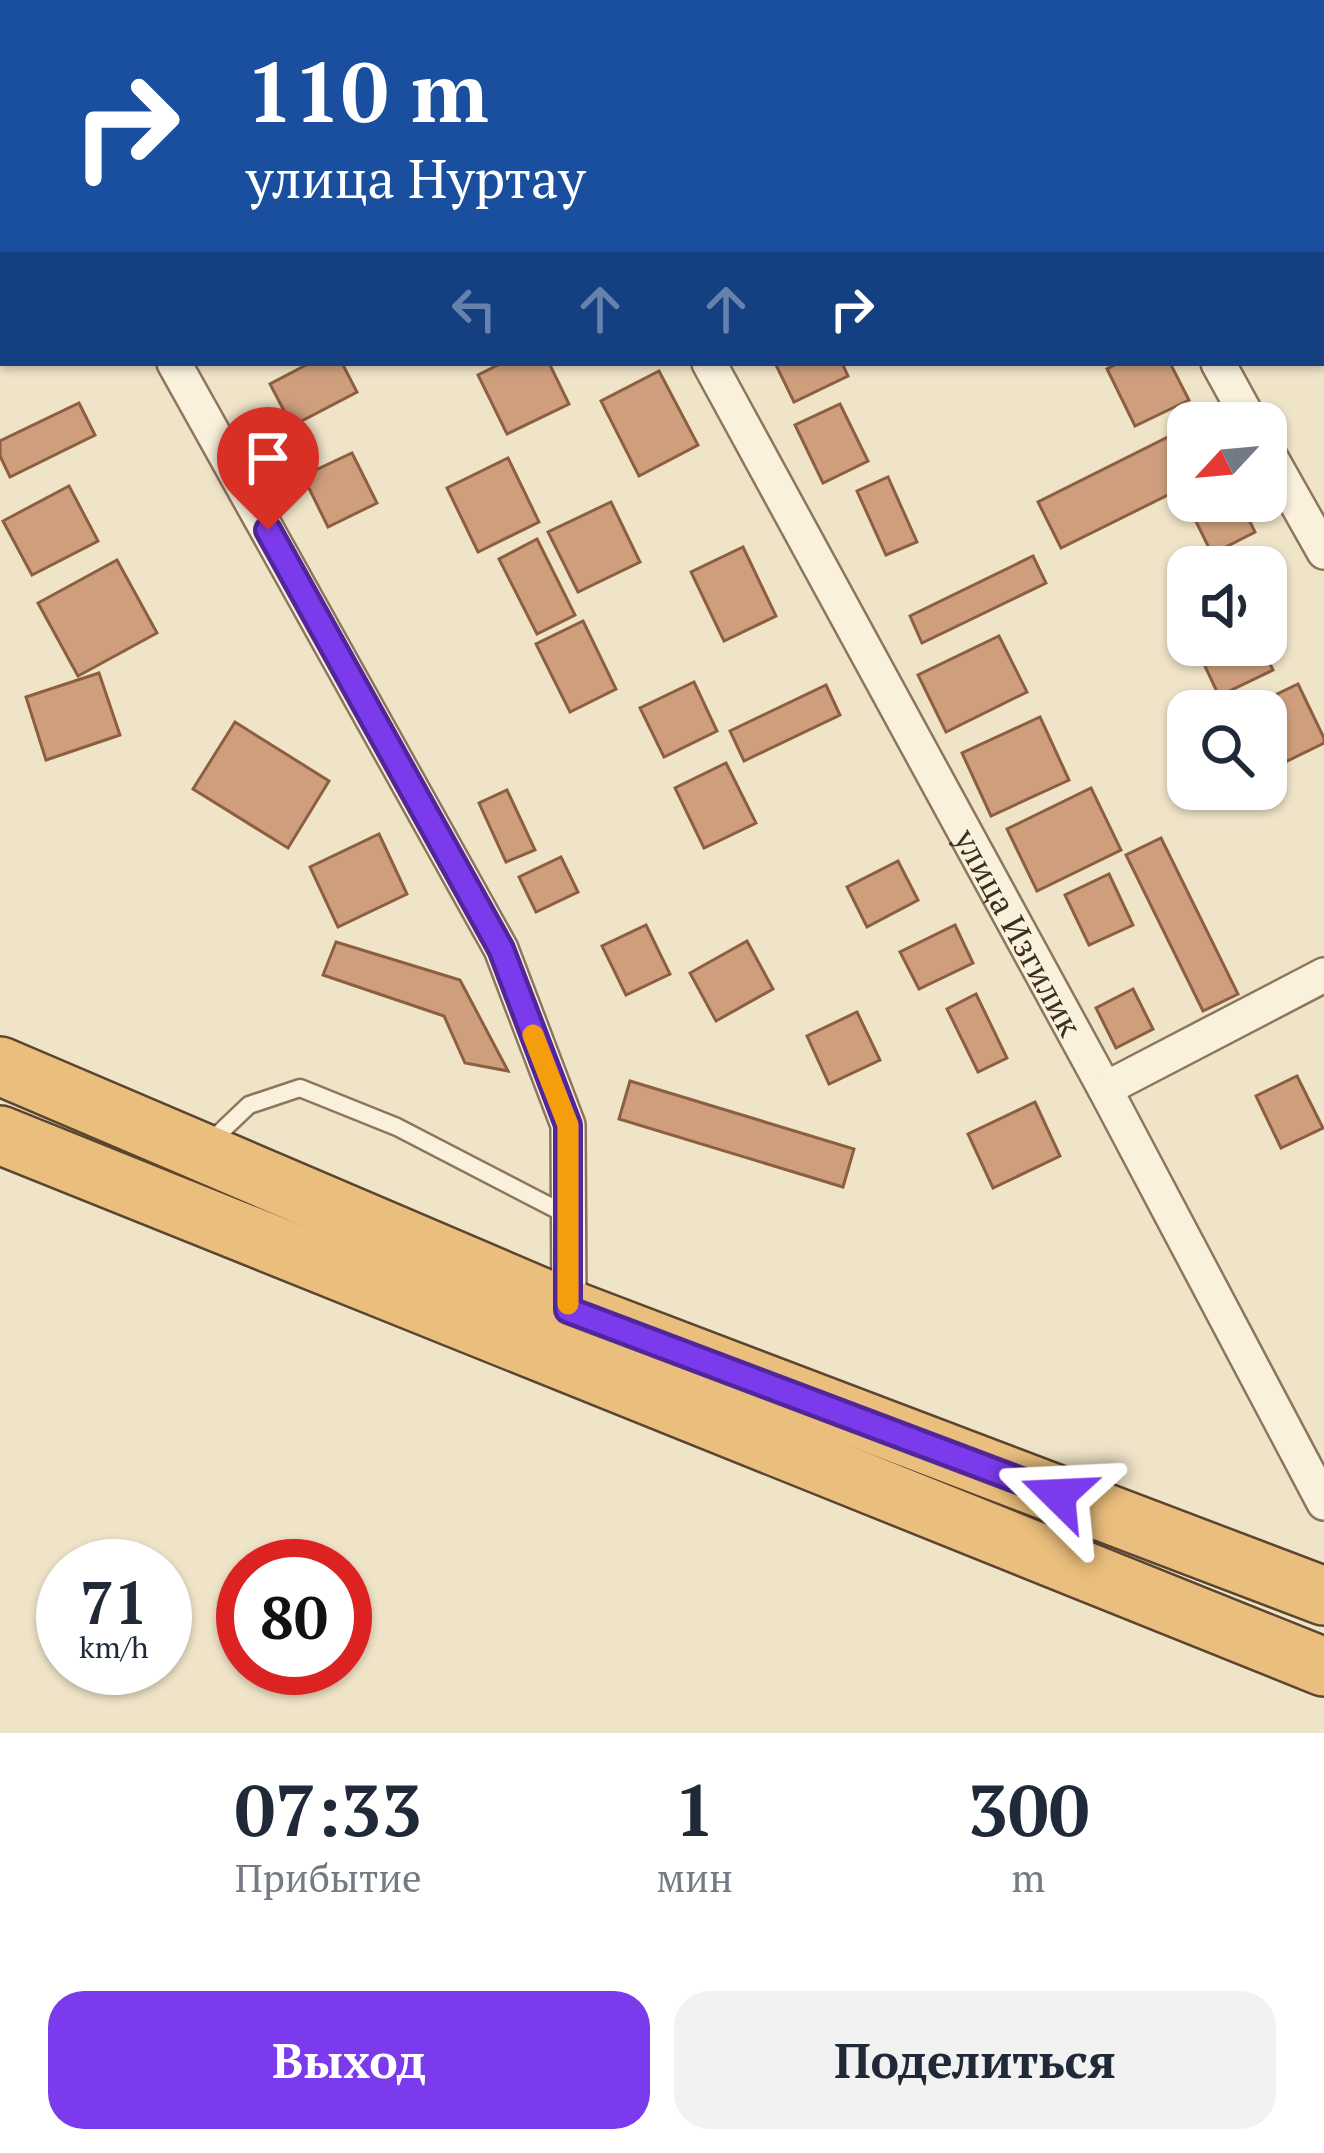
<!DOCTYPE html>
<html lang="ru">
<meta charset="utf-8">
<style>
:root{--surface:#fff;--page:#f2f2f3;--text:#1f2937;--muted:#747a83;--accent:#7c3aed}
body{margin:0;font-family:"PT Serif",serif;background:var(--page);color:var(--text);height:100vh;display:flex;flex-direction:column;font-size:45px;white-space:nowrap}
*{box-sizing:border-box;margin:0}
p{font-size:39px;color:var(--muted)}
.icon{flex:none;width:66px;height:66px;fill:none;stroke:currentColor;stroke-width:2;stroke-linecap:round;stroke-linejoin:round}
.map{position:relative;height:1733px;overflow:hidden}
.panel{display:flex;flex-direction:column;background:var(--surface);flex:1}
.panel>*{flex:none}
.hud{position:absolute;left:0px;top:0px;width:1326px;height:366px;box-shadow:0 3px 9px #0004;background:#1a4fa0;color:#fff;overflow:hidden}
.needle{width:78px;rotate:244deg}
.buttons{position:absolute;left:1167px;top:402px;display:grid;gap:24px}
.buttons a{display:grid;place-items:center;width:120px;height:120px;border-radius:24px;background:var(--surface);box-shadow:0 3px 9px #0004;font-size:60px}
.speed{position:absolute;left:36px;top:1539px;display:flex;gap:24px;font-size:60px;font-weight:700;text-align:center}
.speed>*{display:grid;place-content:center;width:156px;height:156px;border-radius:50%;background:var(--surface);box-shadow:0 3px 9px #0004;line-height:1}
.speed small{font-size:30px;font-weight:400}
.speed .limit{border:18px solid #d22;background:#fff;color:#111}
.pin{position:absolute;display:grid;place-items:center;width:102px;height:102px;color:#fff;margin:-123px -51px;border-radius:50% 50% 50% 0;rotate:-45deg;box-shadow:0 0 12px #0007}
.pin .icon{rotate:45deg}
.me{position:absolute;width:132px;margin:-66px;rotate:291deg;stroke-linejoin:round;filter:drop-shadow(0 0 9px #0008)}
.turn{display:flex;align-items:center;gap:42px;height:252px;padding:0 48px;font-size:54px}
.turn .icon{width:156px;height:156px;stroke-width:2.5}
.turn b{display:block;font-size:84px;line-height:102px}
.lanes{display:flex;align-items:center;height:114px;padding:0 48px;background:#0003;justify-content:center;gap:60px;direction:ltr}
.lanes .off{opacity:.35}
.eta{display:flex;justify-content:space-evenly;align-items:center;height:204px;text-align:center}
.eta b{font-size:72px;font-weight:700;line-height:84px}
.button{display:flex;gap:24px;margin-top:auto;padding:24px 48px}
.button a{flex:1;height:138px;border-radius:36px;background:var(--accent);color:#fff;font-size:48px;font-weight:700;line-height:138px;text-align:center}
.button a+a{background:var(--page);color:var(--text)}
.map>svg:first-child{display:block}
.building{fill:#cf9f7d;stroke:#8d5f41;stroke-width:3}
.lines{fill:none;stroke-linecap:round;stroke-linejoin:round}
.service-casing{stroke:#8d765c;stroke-width:21}
.minor-casing{stroke:#8d765c;stroke-width:38}
.trunk-casing{stroke:#5b4430;stroke-width:62}
.service{stroke:#faf1dc;stroke-width:16}
.minor{stroke:#faf1dc;stroke-width:33}
.trunk{stroke:#eabe7c;stroke-width:57}
.route-casing{stroke:#51269a;stroke-width:30}
.route{stroke:#7c3aed;stroke-width:21}
.slow{stroke:#f59e0b;stroke-width:21}
.labels{text-anchor:middle;dominant-baseline:central;stroke-width:9;stroke-linejoin:round;paint-order:stroke}
.street-label{font-size:33px;fill:#3d2e20;stroke:#f7eed8}
</style>
<div class="map">
<svg width="1324" height="1733" viewBox="0 0 1324 1733">
<rect width="100%" height="100%" fill="#f0e4c8"/>
<g class="building">
<path d="M310,363H342L357,392L292,426L270,384Z"/>
<path d="M502,363H549L569,404L507,434L478,375Z"/>
<path d="M775,363H842L848,376L794,402Z"/>
<path d="M1118,363H1170L1189,400L1135,426L1107,369Z"/>
<path d="M659,371L698,445L639,476L601,401Z"/>
<path d="M79,403L95,435L10,477L0,456V441Z"/>
<path d="M840,404L868,461L823,483L795,425Z"/>
<path d="M1188,427V501H1240L1255,532L1212,554L1180,489L1061,548L1038,502Z"/>
<path d="M352,453L377,503L328,527L303,476Z"/>
<path d="M508,458L539,522L478,552L447,488Z"/>
<path d="M888,477L917,542L886,555L857,491Z"/>
<path d="M69,486L98,541L32,575L3,521Z"/>
<path d="M611,502L640,562L578,592L548,532Z"/>
<path d="M537,539L575,615L537,634L499,559Z"/>
<path d="M743,547L776,616L724,641L691,572Z"/>
<path d="M1033,556L1046,583L922,643L910,616Z"/>
<path d="M117,560L157,633L78,676L38,603Z"/>
<path d="M583,621L616,689L570,712L536,644Z"/>
<path d="M999,636L1027,692L946,732L918,675Z"/>
<path d="M1195,645H1261L1273,670L1219,696Z"/>
<path d="M99,673L120,735L46,760L26,697Z"/>
<path d="M694,682L717,731L664,757L640,708Z"/>
<path d="M1298,684L1324,738V743L1273,768L1266,755V711L1244,710Z"/>
<path d="M826,685L840,715L744,761L730,731Z"/>
<path d="M1040,717L1069,780L991,816L962,753Z"/>
<path d="M235,722L329,781L288,848L193,789Z"/>
<path d="M726,763L756,823L704,848L675,788Z"/>
<path d="M1091,788L1121,850L1037,891L1007,829Z"/>
<path d="M507,790L535,850L506,862L479,803Z"/>
<path d="M379,834L407,894L338,927L310,867Z"/>
<path d="M1161,838L1238,994L1203,1011L1126,855Z"/>
<path d="M561,857L578,892L536,912L519,877Z"/>
<path d="M898,861L918,900L867,927L847,887Z"/>
<path d="M1109,874L1133,925L1089,945L1065,895Z"/>
<path d="M646,925L670,974L626,995L602,946Z"/>
<path d="M955,925L973,963L919,989L900,952Z"/>
<path d="M747,941L773,989L716,1021L690,973Z"/>
<path d="M336,942L460,980L508,1071L465,1063L444,1016L323,975Z"/>
<path d="M1133,989L1153,1029L1116,1048L1096,1008Z"/>
<path d="M976,994L1007,1058L978,1072L947,1009Z"/>
<path d="M857,1012L880,1060L829,1084L807,1036Z"/>
<path d="M1297,1076L1323,1128L1281,1148L1256,1096Z"/>
<path d="M630,1081L854,1149L843,1187L619,1119Z"/>
<path d="M1035,1102L1060,1156L993,1188L968,1134Z"/>
</g>
<g class="lines">
<g class="service-casing">
<path id="service" d="M208,1144L249,1105L300,1088L397,1127L567,1215"/>
</g>
<g class="minor-casing">
<g id="minor">
<path d="M511,0L513,3"/>
<path d="M1014,0L1015,3"/>
<path d="M76,3L82,0"/>
<path d="M0,50L3,55"/>
<path d="M174,363L501,949L568,1125L569,1309"/>
<path id="s1" d="M709,363L1105,1089L1324,1503"/>
<path d="M1218,363L1251,423"/>
<path d="M1266,449L1324,552"/>
<path d="M1105,1089L1324,975"/>
</g>
</g>
<g class="trunk-casing">
<g id="trunk">
<path d="M0,1066L569,1309L1324,1596"/>
<path d="M0,1135L1324,1667"/>
</g>
</g>
<use href="#service" class="service"/>
<use href="#minor" class="minor"/>
<use href="#trunk" class="trunk"/>
</g>
<g class="lines">
<g class="route-casing">
<path id="route" d="M268,530L501,949L568,1125V1310L1058,1495"/>
</g>
<use href="#route" class="route"/>
<path class="slow" d="M533,1035L568,1125V1304"/>
</g>
<g class="labels">
<g class="street-label">
<text stroke="none"><textPath href="#s1" startOffset="648">улица Изгилик</textPath></text>
</g>
</g>
</svg>
<div class="buttons">
<a><svg class="needle" viewBox="-14 -14 28 28"><path d="M0-13l5 13h-10z" fill="#e53935"/><path d="M0 13l5-13h-10z" fill="#747a83"/></svg></a>
<a><svg class="icon" aria-label="sound" viewBox="0 0 24 24"><path d="M4 9h4l5-4v14l-5-4H4zM17 9q2 3 0 6"/></svg></a>
<a><svg class="icon" aria-label="search" viewBox="0 0 24 24"><circle cx="10" cy="10" r="6"/><path d="M15 15l6 6"/></svg></a>
</div>
<div class="speed"><div>71<small>km/h</small></div><div class="limit">80</div></div>
<div class="pin" style="left:268px;top:530px;background:#d93025"><svg class="icon" aria-label="arrive" viewBox="0 0 24 24"><path d="M6 21V4h12l-3 4 3 4H6"/></svg></div>
<svg class="me" style="left:1058px;top:1495px" viewBox="-20 -20 40 40"><path d="M0-17L14 15 0 8-14 15z" fill="#7c3aed" stroke="#fff" stroke-width="4"/></svg>
<div class="hud">
<div class="turn"><svg class="icon" aria-label="right" viewBox="0 0 24 24"><path d="M7 20v-9h11M14 6l5 5-5 5"/></svg><div><b>110 m</b>улица Нуртау</div></div>
<div class="lanes"><svg class="icon off" aria-label="left" viewBox="0 0 24 24"><path d="M17 20v-9H6M10 6l-5 5 5 5"/></svg><svg class="icon off" aria-label="ahead" viewBox="0 0 24 24"><path d="M12 20V5M6 11l6-6 6 6"/></svg><svg class="icon off" aria-label="ahead" viewBox="0 0 24 24"><path d="M12 20V5M6 11l6-6 6 6"/></svg><svg class="icon" aria-label="right" viewBox="0 0 24 24"><path d="M7 20v-9h11M14 6l5 5-5 5"/></svg></div>
</div>
</div>
<section class="panel">
<div class="eta">
<div><b>07:33</b><p>Прибытие</p></div>
<div><b>1</b><p>мин</p></div>
<div><b>300</b><p>m</p></div>
</div>
<div class="button"><a>Выход</a><a>Поделиться</a></div>
</section>
